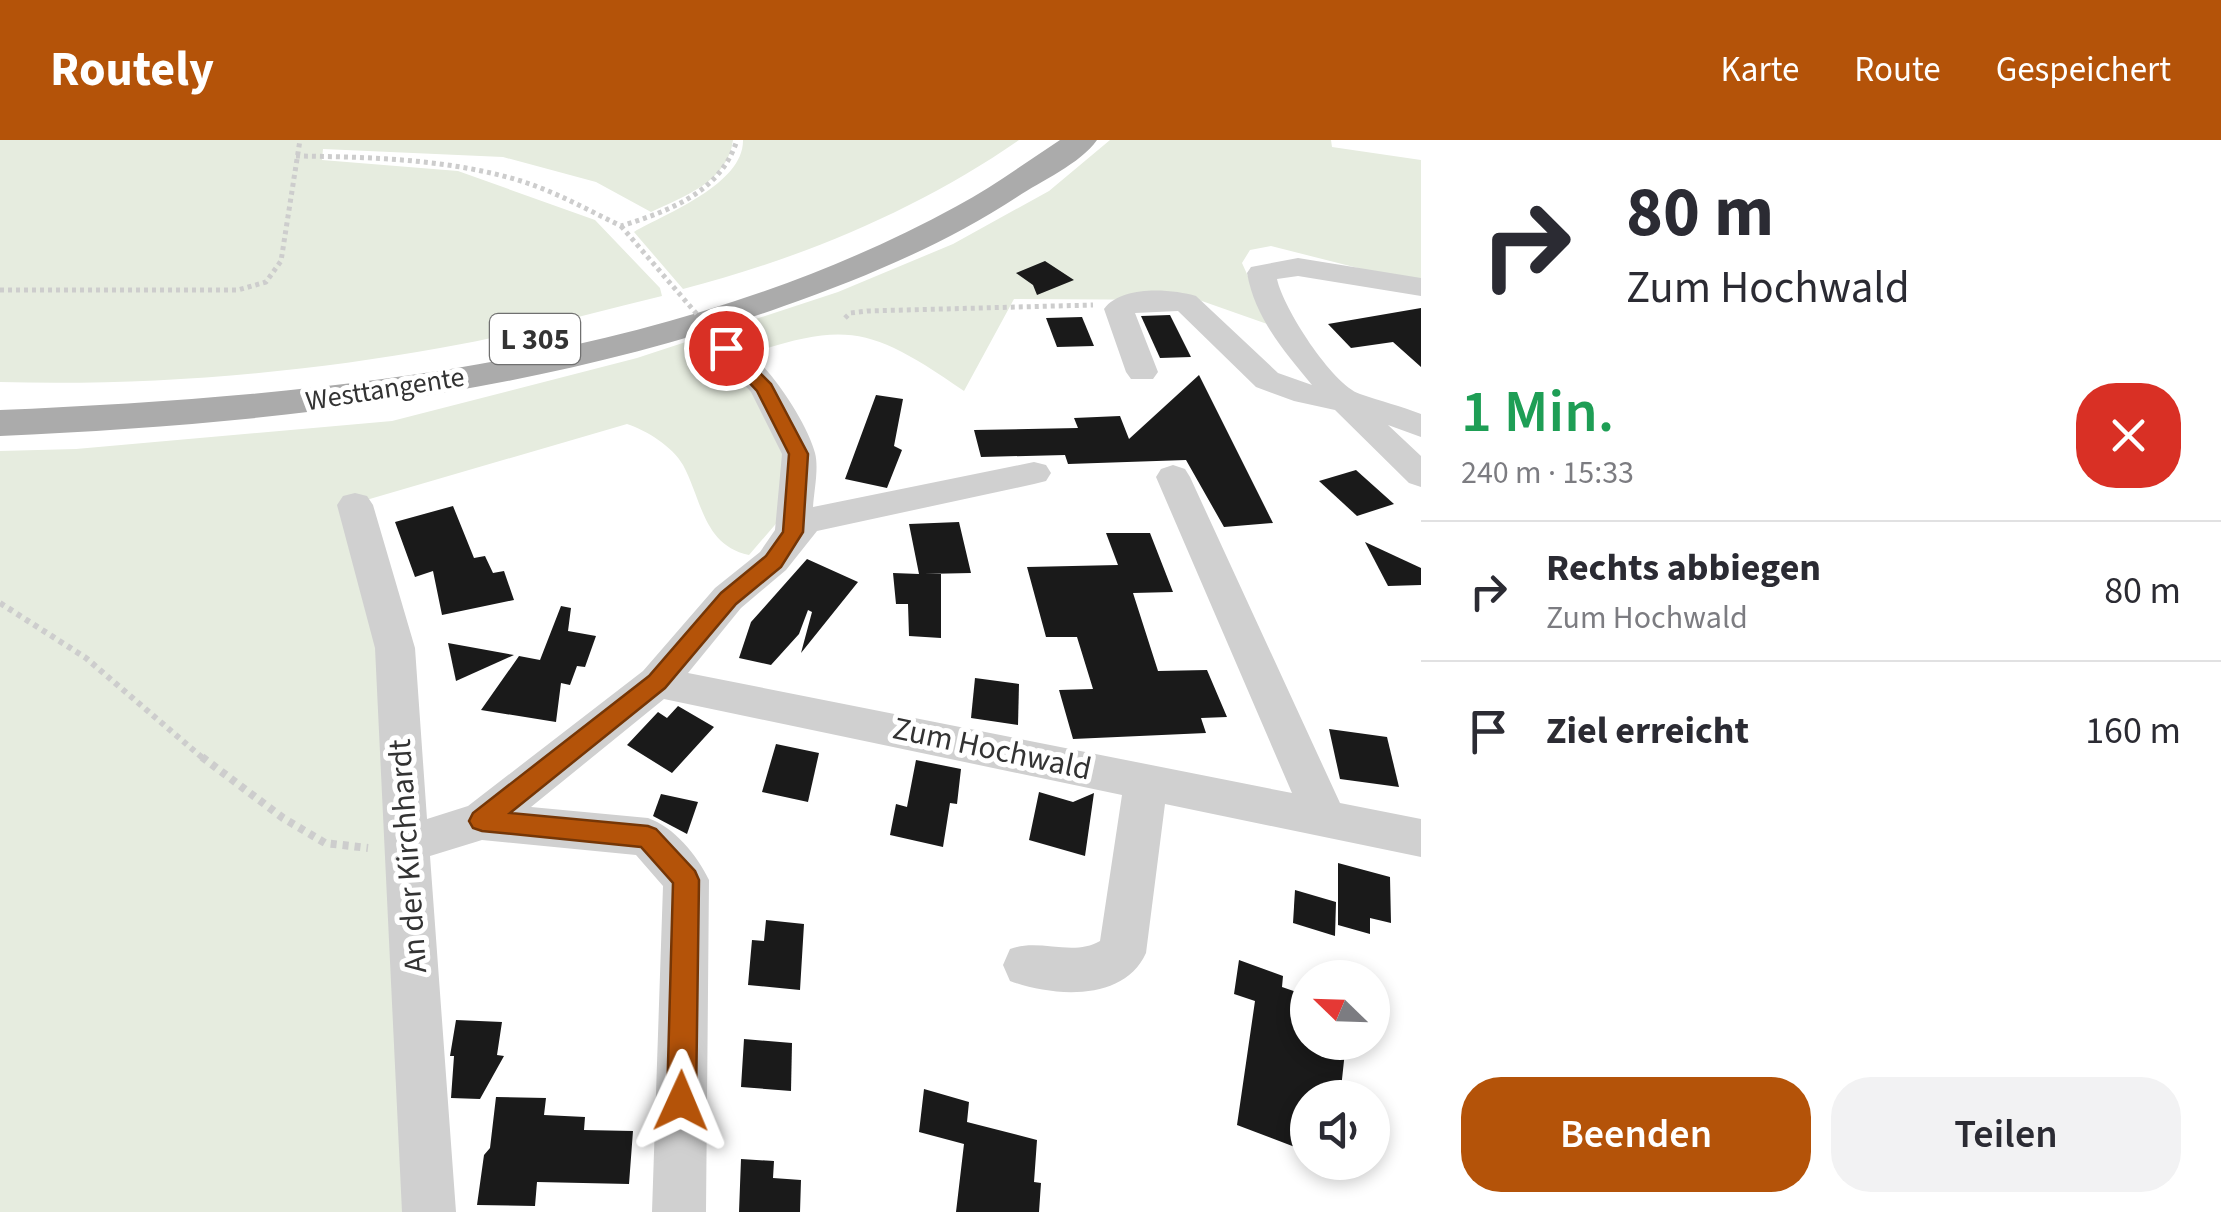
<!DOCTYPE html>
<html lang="de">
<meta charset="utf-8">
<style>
:root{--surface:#fff;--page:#f2f2f3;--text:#2b2b33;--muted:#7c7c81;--line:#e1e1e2;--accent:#b45309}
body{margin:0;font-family:"Source Sans 3",sans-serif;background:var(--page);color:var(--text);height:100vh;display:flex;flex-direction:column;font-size:38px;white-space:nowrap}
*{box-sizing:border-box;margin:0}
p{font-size:32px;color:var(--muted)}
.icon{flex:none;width:55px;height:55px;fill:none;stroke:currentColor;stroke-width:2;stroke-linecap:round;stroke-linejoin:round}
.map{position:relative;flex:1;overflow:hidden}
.drawer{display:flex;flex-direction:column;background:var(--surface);width:800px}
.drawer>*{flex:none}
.guide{background:#fff;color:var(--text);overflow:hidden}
.needle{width:65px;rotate:293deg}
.fabs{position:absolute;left:1290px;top:820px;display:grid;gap:20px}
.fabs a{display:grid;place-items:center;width:100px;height:100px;border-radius:50%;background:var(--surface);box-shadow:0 5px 15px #0003;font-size:50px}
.pin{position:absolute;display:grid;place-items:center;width:85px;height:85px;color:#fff;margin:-42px;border:5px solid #fff;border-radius:50%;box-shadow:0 2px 10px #0007}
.me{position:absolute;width:110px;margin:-55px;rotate:1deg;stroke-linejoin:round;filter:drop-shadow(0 0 8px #0008)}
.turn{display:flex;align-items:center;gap:35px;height:210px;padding:0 40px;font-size:45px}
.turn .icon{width:130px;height:130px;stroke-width:2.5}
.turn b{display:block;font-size:70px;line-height:85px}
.round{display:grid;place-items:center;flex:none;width:105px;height:105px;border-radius:40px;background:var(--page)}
.overview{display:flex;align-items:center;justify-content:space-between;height:170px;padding:0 40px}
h1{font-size:60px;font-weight:600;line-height:75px;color:#1e9e55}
.primary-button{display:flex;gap:20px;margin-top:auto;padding:20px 40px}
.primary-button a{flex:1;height:115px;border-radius:40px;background:var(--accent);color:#fff;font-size:40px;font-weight:600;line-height:115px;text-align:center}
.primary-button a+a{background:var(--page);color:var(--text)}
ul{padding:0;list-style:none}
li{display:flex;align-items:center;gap:30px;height:140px;padding:0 40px;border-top:2px solid var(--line)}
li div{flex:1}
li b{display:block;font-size:38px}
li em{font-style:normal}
header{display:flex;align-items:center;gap:60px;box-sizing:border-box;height:140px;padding:0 50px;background:var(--accent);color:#fff}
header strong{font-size:48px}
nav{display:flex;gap:55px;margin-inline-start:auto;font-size:35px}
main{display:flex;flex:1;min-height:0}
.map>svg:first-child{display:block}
.green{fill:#e6ecdf}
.building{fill:#1a1a1a}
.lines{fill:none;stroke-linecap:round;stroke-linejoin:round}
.path-far2{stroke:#cdcdcd;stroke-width:5;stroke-dasharray:4 4;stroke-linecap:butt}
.path-far1{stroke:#cdcdcd;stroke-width:6;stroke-dasharray:5 5;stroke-linecap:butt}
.path{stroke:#cdcdcd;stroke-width:8;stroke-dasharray:6 6;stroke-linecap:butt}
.minor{fill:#d0d0d0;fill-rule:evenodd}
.major{fill:#ababab;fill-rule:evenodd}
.path-bridge{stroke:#cdcdcd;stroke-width:5;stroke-dasharray:4 4;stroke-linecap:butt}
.route{fill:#b45309;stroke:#753606;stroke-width:2.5}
.labels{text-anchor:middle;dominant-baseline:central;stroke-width:10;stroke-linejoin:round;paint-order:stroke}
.far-street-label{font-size:28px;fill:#333;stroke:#fff}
.shield{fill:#fff;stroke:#707070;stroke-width:2.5}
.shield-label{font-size:30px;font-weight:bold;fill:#333}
.street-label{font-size:32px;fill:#333;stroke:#fff}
</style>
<header>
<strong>Routely</strong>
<nav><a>Karte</a><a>Route</a><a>Gespeichert</a></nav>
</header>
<main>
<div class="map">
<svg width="1421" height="1072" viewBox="0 0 1421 1072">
<rect width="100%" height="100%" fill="#fff"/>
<g class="green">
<path d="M0,0H733C728,41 685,56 651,72L596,42L503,17L323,9L322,20L458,31L595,80L660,148L662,156C588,174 514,195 440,208C296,234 146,246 0,242Z"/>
<path d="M743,0H1019C920,69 800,119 683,149L634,92C667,73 744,44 743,0Z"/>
<path d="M1110,0H1331L1332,7L1421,20V144L1271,106L1250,110L1242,123L1270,185L1199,160L1014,159L964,251C867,184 845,181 734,219L795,305L780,379L749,415C703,405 702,360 683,325C673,307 646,290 627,284L356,363L392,524L420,1072H0V311L76,309L392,281L637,218L838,152L953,104L1049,51Z"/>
</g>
<g class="building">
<path d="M1045,121L1074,140L1037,155L1033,145L1016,133Z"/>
<path d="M1421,168V227L1393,202L1351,208L1328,184Z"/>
<path d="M1170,175L1191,217L1160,218L1141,176Z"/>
<path d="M1082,177L1094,206L1057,207L1046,178Z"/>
<path d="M1199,235L1273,383L1224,387L1186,320L1068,324L1065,315L981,317L974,290L1078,288L1074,278L1120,276L1129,299Z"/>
<path d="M876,255L903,259L894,306L902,310L887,348L845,339Z"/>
<path d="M1356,330L1394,364L1357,376L1319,341Z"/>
<path d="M453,366L474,418L485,416L493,433L504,431L514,460L442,475L433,431L415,437L395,382Z"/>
<path d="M959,382L971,433L924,434H941V498L909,496L908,464H896L893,433L919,434L909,384Z"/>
<path d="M1106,393H1150L1173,452L1133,453L1158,531L1207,530L1227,577L1201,578L1206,593L1073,599L1059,550L1093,549L1077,497H1046L1027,427L1118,425Z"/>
<path d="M1365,402L1421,428V445L1388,446Z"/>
<path d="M807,419L858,442L801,513L812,472L808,470L799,494L771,525L739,518L751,482Z"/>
<path d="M561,466L571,468L568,491L596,496L585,527L577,526L570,545L561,543L556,582L481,570L519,516L540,520Z"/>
<path d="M448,503L514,515L456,541Z"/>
<path d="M975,538L1019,544L1018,585L971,578Z"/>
<path d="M678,566L714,587L672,633L627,605L658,572L667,578Z"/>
<path d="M1329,589L1387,597L1399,647L1340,639Z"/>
<path d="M776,604L819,613L808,662L762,652Z"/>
<path d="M916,620L961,629L957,664L950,663L943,707L890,695L896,664L907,667Z"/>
<path d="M1039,652L1073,662L1094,653L1085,716L1029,700Z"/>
<path d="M661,654L698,662L687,694L653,676Z"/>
<path d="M1338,723L1390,737L1391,783L1370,778V794L1338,785Z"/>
<path d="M1295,750L1336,762L1335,796L1293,783Z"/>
<path d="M766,780L804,784L800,850L748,845L752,800L764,801Z"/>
<path d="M1239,820L1283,836L1282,847L1308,856V902H1346L1340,958H1308V1012L1237,985L1255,861L1234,854Z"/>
<path d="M456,880L502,882L497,915L504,916L480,959L451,958L454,916H450Z"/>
<path d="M744,899L792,903L791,951L741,947Z"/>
<path d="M924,949L969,962L967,982L1037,1000L1034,1042L1041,1043L1039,1072H956L964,1004L919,992Z"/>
<path d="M496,957L546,958L544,975L585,977L584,990L633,991L629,1044L537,1042L535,1066L477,1065L484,1015L490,1008Z"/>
<path d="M741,1019L774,1021L773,1038L801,1040L800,1072H739Z"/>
</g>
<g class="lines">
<g class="path-far2">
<path d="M296,16C371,17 449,19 521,41C556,52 588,70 621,86C669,71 721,52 737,0"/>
<path d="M0,150H238L266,142L281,121L300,0"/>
<path d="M845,178L850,173L867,171L1093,165"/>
</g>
<path class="path-far1" d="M0,463L86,518L205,620"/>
<path class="path" d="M202,617L283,678L325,703L368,708"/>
<g class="minor">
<path d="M1298,118L1421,138V156L1298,136L1277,139C1283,168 1332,244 1360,254C1380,261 1401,266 1421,274V297L1388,285L1421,316V347L1409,343L1335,270L1294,261L1256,247L1178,171L1135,173L1158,232L1153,239H1131L1126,232L1104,169C1122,145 1171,149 1196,156L1278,233L1312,245C1284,211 1255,178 1247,133L1251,127Z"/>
<path d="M726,199C759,207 807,281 815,313C819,328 814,351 813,367L1034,322L1046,325L1051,333L1046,341L1034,344L817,391L786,430L741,468L688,533L1292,653L1156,337L1161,329L1173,325L1185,329L1190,337L1340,663L1421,679V717L1165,664L1146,813C1124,862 1053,857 1010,841L1003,825L1010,809C1039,798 1073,817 1100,801L1122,655L664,559L531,667L648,678C674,687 697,715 709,740L706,1072H652L663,746L636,715L482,700L430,716L456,1072H402L375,508L337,365L343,356L355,353L367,356L373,365L415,508L427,679L468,666L643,531L715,448L760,412L775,390L782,314L751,252L711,208L715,201Z"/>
</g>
<path class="major" d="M1060,0H1097C1080,24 1041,41 1017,57C945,104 864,138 784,166C532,256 265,284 0,296V270C323,256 668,224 957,66C993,47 1026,22 1060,0Z"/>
<path class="path-bridge" d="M621,86L726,208"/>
</g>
<path class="route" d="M726,203L732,205L771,244L808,314L803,392L781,427L736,464L665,548L510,673L648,686L656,689L695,731L699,740L696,961L692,972L681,976L671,972L667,961L673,743L641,707L482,691L473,688L469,681L473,673L649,536L721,453L766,416L783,392L789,314L757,251L717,208Z"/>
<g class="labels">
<g class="far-street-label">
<text transform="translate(385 249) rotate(-9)">Westtangente</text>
</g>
<rect class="shield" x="490" y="174" width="90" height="50" rx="8"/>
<g class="shield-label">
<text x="535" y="199">L 305</text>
</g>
<g class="street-label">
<text transform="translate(992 609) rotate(12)">Zum Hochwald</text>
<text transform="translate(408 716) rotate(-94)">An der Kirchhardt</text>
</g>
</g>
</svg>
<div class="fabs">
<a><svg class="needle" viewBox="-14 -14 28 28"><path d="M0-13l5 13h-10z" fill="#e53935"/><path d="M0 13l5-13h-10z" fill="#7c7c81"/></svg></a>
<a><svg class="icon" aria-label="sound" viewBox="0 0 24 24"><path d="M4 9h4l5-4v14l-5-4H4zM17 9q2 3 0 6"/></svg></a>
</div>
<div class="pin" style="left:726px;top:208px;background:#d93025"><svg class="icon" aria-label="arrive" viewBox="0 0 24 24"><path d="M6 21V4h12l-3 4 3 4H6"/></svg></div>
<svg class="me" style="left:681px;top:961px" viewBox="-20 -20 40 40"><path d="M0-17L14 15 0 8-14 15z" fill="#b45309" stroke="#fff" stroke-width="4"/></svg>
</div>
<section class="drawer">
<div class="guide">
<div class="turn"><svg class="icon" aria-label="right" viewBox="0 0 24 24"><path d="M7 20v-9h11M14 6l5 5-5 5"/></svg><div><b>80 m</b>Zum Hochwald</div></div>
</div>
<div class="overview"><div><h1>1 Min.</h1><p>240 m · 15:33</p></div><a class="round" style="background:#d93025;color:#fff"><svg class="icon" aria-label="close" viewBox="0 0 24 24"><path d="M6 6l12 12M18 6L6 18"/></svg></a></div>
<ul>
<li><svg class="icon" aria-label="right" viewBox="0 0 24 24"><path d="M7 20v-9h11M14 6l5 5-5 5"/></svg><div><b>Rechts abbiegen</b><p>Zum Hochwald</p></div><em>80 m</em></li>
<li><svg class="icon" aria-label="arrive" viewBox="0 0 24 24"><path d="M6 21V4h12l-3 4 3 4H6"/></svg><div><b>Ziel erreicht</b></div><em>160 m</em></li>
</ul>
<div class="primary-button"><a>Beenden</a><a>Teilen</a></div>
</section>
</main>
